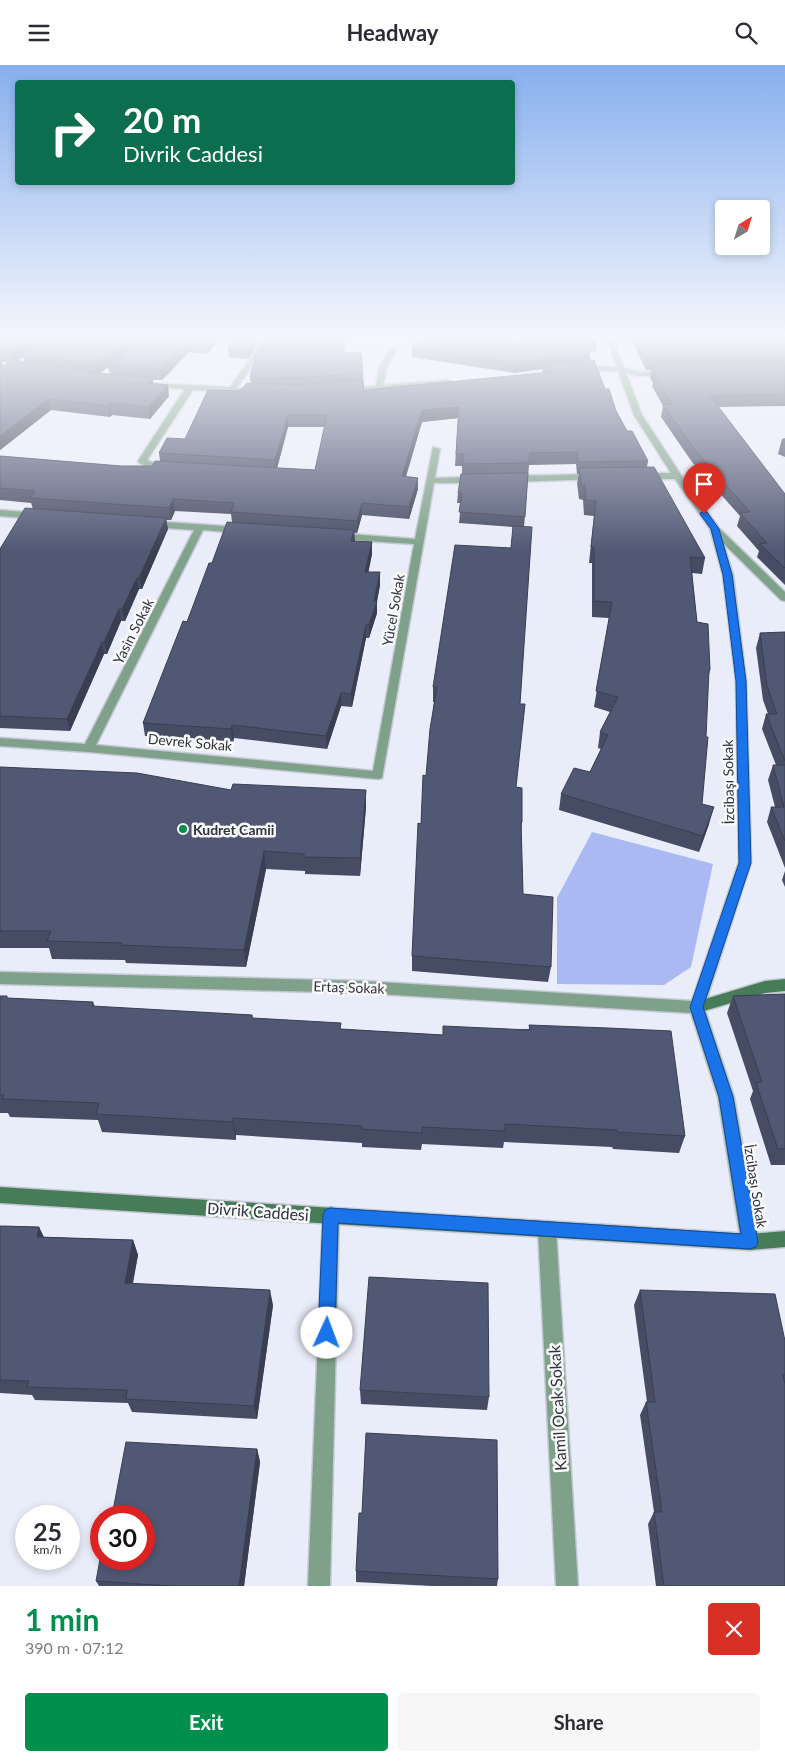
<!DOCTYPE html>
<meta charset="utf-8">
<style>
:root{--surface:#fff;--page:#f7f7f7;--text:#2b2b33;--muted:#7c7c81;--accent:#018f4d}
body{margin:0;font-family:Lato,sans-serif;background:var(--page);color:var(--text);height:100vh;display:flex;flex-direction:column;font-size:19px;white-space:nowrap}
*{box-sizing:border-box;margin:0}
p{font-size:16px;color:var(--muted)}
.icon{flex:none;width:28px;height:28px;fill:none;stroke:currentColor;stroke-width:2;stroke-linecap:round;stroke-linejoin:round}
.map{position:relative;height:1521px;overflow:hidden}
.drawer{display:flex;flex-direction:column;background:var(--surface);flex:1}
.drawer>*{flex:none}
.top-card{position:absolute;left:15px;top:15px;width:500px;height:105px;border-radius:5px;box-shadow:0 2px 8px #0003;background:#0b6e4f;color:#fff;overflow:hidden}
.needle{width:32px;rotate:38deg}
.controls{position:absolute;left:715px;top:135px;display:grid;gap:10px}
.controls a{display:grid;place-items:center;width:55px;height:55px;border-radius:5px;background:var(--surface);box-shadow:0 2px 8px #0003;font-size:25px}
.speed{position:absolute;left:15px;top:1440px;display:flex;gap:10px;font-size:25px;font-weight:700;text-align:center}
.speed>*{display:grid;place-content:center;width:65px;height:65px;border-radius:50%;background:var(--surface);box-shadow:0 2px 8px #0003;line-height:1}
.speed small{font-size:12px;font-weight:400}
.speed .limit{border:8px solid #d22;background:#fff;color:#111}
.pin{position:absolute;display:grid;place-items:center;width:42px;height:42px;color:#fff;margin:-51px -21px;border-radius:50% 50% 50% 0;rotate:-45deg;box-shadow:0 0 5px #0007}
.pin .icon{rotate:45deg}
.me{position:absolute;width:55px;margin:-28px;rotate:2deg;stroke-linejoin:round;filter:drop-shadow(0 0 4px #0008)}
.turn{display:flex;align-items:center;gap:18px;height:105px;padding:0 25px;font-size:22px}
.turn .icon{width:65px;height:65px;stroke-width:2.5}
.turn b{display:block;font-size:35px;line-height:42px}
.round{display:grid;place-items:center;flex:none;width:52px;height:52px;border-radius:5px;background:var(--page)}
.overview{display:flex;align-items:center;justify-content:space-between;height:85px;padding:0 25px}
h1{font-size:30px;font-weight:700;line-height:38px;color:var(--accent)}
.cta{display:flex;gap:10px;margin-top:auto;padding:10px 25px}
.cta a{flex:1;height:58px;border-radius:5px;background:var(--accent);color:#fff;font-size:20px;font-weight:700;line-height:58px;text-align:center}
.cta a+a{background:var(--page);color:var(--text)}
header{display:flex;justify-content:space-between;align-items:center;height:65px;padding:0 25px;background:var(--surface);font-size:22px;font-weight:700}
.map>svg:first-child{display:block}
.green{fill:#abb9f3}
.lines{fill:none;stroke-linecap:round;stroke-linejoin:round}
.street-casing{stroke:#c4c7d4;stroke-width:3}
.secondary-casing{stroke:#c4c7d4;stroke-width:3}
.street{fill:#7fa189;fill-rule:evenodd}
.secondary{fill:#477c59;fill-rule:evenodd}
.wall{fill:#464c64;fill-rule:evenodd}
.shaded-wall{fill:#393e51}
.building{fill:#515874;stroke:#393e51}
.route{fill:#1a73e8;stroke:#114b97}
.poi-dot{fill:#018f4d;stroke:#fafafa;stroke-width:2}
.labels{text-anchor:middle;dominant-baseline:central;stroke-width:5;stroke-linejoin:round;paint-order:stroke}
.street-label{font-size:14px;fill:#2f323f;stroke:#fafafa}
.poi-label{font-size:14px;font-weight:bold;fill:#2f323f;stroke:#fafafa;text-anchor:start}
.near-street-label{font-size:16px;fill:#2f323f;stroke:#fafafa}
</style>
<header><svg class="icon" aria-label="menu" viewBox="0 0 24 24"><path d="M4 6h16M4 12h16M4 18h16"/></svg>Headway<svg class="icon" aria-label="search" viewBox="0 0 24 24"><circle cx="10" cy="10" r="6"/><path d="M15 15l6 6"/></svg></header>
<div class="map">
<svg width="785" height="1521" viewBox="0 0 785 1521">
<rect width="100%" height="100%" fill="#e9ecf9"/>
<path class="green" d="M592,767L713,799L691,902L664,920L557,919V833Z"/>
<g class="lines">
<g class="street-casing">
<g id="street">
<path d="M264,274H270L237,323L256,324L260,326L259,328L193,325L147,395L161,401L171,402V406H157L139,398L138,396L185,324L151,322H148V318L230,322Z"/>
<path d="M607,274H613L624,303L640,307H669L670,309L666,311H640L626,308L642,350L681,410L719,463L785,527V536L781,535L723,478L733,510L746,616L751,797L704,942L734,1032L759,1177L756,1183L750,1185L744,1183L741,1177L718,1032L691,948L362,928L0,919V907L362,916L692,936L739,797L736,616L723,510L710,464L675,414H643L639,411L643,408H671L634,350L618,306H580L576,304L580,302H617Z"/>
<path d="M390,283L397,285L387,302L383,320L448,315L452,317L448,319L345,327V323H348L376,321L379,302Z"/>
<path d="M433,382L440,384L435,413L475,412L479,415L475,418H434L382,713L378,714L89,687L0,681V673L85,679L194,465L150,462L145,459L150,456L240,462L245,465L240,468L203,465L96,680L373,706L414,479L337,474L332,471L337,468L415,474Z"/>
<path d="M595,409L599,412L598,414L513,417L509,414L513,411Z"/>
<path d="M0,445L38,448L42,451L38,454L0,451Z"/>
<path d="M331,1142L337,1144L339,1150L330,1521H308L323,1150L325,1144Z"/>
<path d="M547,1156L553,1158L556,1164L578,1521H556L538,1164L541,1158Z"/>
</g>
</g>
<g class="secondary-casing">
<g id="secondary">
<path d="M785,914V926L765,928L697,948L692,946L690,942L692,938L765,916Z"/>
<path d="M0,1122L750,1169L785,1166V1182L750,1185L0,1138Z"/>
</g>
</g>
<use href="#street" class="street"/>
<use href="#secondary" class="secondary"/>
</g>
<g class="wall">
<path d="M0,274H220L207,289L189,287L162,315H153V319L169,331L150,354L112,350L110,352L51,345L0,385ZM23,292L24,297L16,296ZM2,297H6L9,298L3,301ZM108,302L110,309L100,308Z"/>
<path d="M262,274L248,294L229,292L228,282Z"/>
<path d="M516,274H596L597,277L596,287L590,286V295L605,324L627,366L648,396L647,402L705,493L702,509L692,508L697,557L710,605L708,613L702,739L709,759L699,787L559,745L561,729L590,707L601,684L598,683L600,667L610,647L594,642L609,553L592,552V498H589L594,451L584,450L583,435L579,434L577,418L579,409H577L576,399L529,400L524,462L520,639L516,722L522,757L521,768L523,829L551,902L548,917L412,906V891L421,759L434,637H433V622L511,483L513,462L459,458L461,438H457L458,428L462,409V401H455L458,353L422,357L406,412L418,413V424L409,454L362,450L357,468H354L355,476L372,477V489L368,507H380V520L377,536V548L369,573H366L352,642L341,641L327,684L234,673L233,677L145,671L143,658L212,498L232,457L231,449L175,446L171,455H166L168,464L142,524H139L125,556H121L107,589H104L70,666L0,663V484L33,444L31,438L0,435V391L121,401H152L160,396L159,388L185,374L240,326L251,318L250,312L344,288L363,308L364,327L542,308V304L514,308L412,292V282L517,276ZM288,362H325L315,405L277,403Z"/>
<path d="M631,274H785V341L719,342L785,429V520L757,492L759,486L737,461L740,451L692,397L661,352L663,341L652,321L653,318L650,313L651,305H646Z"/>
<path d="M785,373V392L778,389L782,374Z"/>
<path d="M785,567V803L767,757L771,742H775L768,715L773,700H776L762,664L766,649H768L763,635L756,583L760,568Z"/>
<path d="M0,702L231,725H366V742L360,811L305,809V806L266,804L246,902L126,898L125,895L52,894L49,883H0Z"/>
<path d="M785,806V822L782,815Z"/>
<path d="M785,929V1100H771L750,1034L753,1026L727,948L733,931Z"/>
<path d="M0,931L8,934L93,937L95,942L252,950L253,953L341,964L443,970L529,964V960L685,1071L679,1088L613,1084L612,1082L504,1077L503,1083L422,1079L421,1085L362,1082V1078L236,1070V1075L102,1067L98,1055L10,1052L8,1048H0Z"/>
<path d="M0,1161L39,1162L44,1172L133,1175L138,1190L133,1218L273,1240L257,1354L132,1347L128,1338L35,1335L32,1330L0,1328Z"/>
<path d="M640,1225L785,1276V1521H656L648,1459L654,1447L640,1350L646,1337H647L634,1240Z"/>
<path d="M360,1325L489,1332L487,1345L361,1339Z"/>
<path d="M257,1384L260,1397L244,1521H99L96,1516Z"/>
<path d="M362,1448L498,1514L497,1521H432L356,1517V1506Z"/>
</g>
<g class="shaded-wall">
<path d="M31,274H50L22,289L23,292L13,298L11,287Z"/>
<path d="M130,274H145L108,301V302L96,311L95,300Z"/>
<path d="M210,274H220L207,289L206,278Z"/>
<path d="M254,274H262L248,294L247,285Z"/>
<path d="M187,276L189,287L162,315L161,304Z"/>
<path d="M590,289L589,298L542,301V304L514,308V298Z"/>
<path d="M0,294H1L4,304L0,307Z"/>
<path d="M152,313L154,324L147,318Z"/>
<path d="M168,320L169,331L150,354L148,342Z"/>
<path d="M48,334L51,345L0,385V371Z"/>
<path d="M110,338L112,350L110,352L108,341Z"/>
<path d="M459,342V353L422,357L402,423V411L422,345Z"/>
<path d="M288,350V362L276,407L275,395Z"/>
<path d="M418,413V424L409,454V442Z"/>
<path d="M173,434L175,446L171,455L169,443Z"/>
<path d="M362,438V450L357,468V456Z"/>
<path d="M166,453L168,464L142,524L139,513Z"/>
<path d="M354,465L355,477L351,476Z"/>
<path d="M372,477V489L366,519L365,507Z"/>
<path d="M380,507V520L377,536V548L369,573V560Z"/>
<path d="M137,513L139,524L125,556L122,544Z"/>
<path d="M119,544L121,556L107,589L104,577Z"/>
<path d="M366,560V573L352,642L351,629Z"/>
<path d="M102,577L104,589L70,666L67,654Z"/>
<path d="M341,628V641L327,684L326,671Z"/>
<path d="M232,660L234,673L233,677L231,664Z"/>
<path d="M366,725V742L360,811V793Z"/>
<path d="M714,742L709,759L699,787L703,771Z"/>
<path d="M264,786L266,804L246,902L244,885Z"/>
<path d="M233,1053L236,1070V1075L233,1057Z"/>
<path d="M39,1162L46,1178L37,1172Z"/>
<path d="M133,1175L138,1190L130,1232L125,1218Z"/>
<path d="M270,1225L273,1240L257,1354L254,1341Z"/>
<path d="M257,1384L260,1397L244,1521H239Z"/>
</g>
<g class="building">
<path d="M0,274H31L11,287L0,286Z"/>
<path d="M46,274H130L95,300L22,289Z"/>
<path d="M143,274H210L206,278L187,276L161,304L108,301Z"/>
<path d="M232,274H254L247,285L228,282Z"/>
<path d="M265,274H344V288L361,287L363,308L295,313L250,312L257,286Z"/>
<path d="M421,274H511L512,276H520V274H596L597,277H586L590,289L514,298L412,282Z"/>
<path d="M638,274H785V293L648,294Z"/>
<path d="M13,295L96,308L152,313L147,318L168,320L148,342L110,338L108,341L48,334L0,371V303Z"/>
<path d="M590,295H594L605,324H609L616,346L627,366H632L648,396L578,397L577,387L530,388L529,398L462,399L464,389H456L459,342L422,345L402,411L418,413L409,442L362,438L357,456L231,447L234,438L173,434L169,443L30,433L35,426L0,423V391L121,401H152L155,396L315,405L327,350H288L275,395L159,388L167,373L185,374L208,325L240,326L247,318L295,320L363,315L364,327L366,325L551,307V302L542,301Z"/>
<path d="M785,300V329L710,331L785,429V503L760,479L767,478L740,448L750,447L695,385L663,340L672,339L654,309H656L652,301Z"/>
<path d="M654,402L705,493L690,492L697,557L708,559L710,605H709L706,672H708L702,739L714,742L703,771L561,729L574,703L590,707L608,670L600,667L618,632L596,626L612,537L594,536V483L591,482L596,436L586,435L585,420H581L579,403Z"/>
<path d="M528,408L525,452L459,447L462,428H458L461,409Z"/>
<path d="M25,443L166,453L139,513H137L122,544H119L104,577H102L67,654L0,651V484Z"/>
<path d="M227,457L354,465L351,476L372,477L365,507H380L374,536H377L369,560H366L351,629L341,628L326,671L232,660L231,664L143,658L183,556L187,557L209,498H212Z"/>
<path d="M513,461L532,462L520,639H525L516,722L522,723V757H521L523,829L553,832L551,902L412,891L418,758L421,759L423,710L426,711L430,664L437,622H433L455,480L511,483Z"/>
<path d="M785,567V696L766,649H777L767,621L760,568Z"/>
<path d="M773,700H785V776L771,742H784Z"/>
<path d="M0,702L137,708L231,725L233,719L366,725L360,793L304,792V789L264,786L244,885L121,880L122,878L47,876L51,866H0Z"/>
<path d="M785,929V1084H778L756,1018L762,1017L733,931Z"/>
<path d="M0,931H7V933L93,937L92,941L252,950V953L341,958L340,964L443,970V961L530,965L529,960L608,963L671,966L685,1071L617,1067V1065L505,1059V1066L422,1062V1068L361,1064L362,1061L233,1053V1057L96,1049L99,1038L2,1034L4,1030H0Z"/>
<path d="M0,1161L39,1162L37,1172L133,1175L125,1218L270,1225L254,1341L126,1334L127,1325L27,1322L29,1316L0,1315Z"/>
<path d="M369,1212L488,1218L489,1332L360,1325Z"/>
<path d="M640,1225L775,1229L785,1276V1310H783L785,1319V1521H664L654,1447H662L646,1337H655Z"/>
<path d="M366,1368L497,1375L498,1514L356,1506L359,1448H362Z"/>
<path d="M126,1377L257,1384L239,1521H171L96,1516L101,1489V1494H144V1451H112Z"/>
</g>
<linearGradient id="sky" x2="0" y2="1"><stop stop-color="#87afee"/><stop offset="0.56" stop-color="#f5f6fc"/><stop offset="1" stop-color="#f5f6fc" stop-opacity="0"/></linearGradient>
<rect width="785" height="487" fill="url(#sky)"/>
<path class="route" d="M701,447H707L719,464L732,510L746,616L751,798L703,942L733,1032L758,1177L756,1182L750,1184L338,1158L335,1268L333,1273L327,1276L321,1273L318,1268L323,1150L325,1145L330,1143L741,1169L719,1032L690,942L739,798L736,616L723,510L711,464L700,449Z"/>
<circle class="poi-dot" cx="183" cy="764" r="5"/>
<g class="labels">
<g class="street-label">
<text transform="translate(393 545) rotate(-80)">Yücel Sokak</text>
<text transform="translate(133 566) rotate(-63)">Yasin Sokak</text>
<text transform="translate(190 677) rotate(5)">Devrek Sokak</text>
<text transform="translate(728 717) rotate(-91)">İzcibaşı Sokak</text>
<text transform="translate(349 922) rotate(2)">Ertaş Sokak</text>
<text transform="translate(756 1121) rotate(81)">İzcibaşı Sokak</text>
</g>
<g class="poi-label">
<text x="193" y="764">Kudret Camii</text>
</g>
<g class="near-street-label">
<text transform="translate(258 1146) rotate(4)">Divrik Caddesi</text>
<text transform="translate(557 1343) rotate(-93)">Kamil Ocak Sokak</text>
</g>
</g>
</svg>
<div class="controls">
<a><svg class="needle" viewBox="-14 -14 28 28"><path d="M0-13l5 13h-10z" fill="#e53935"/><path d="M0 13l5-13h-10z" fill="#7c7c81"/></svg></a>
</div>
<div class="speed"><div>25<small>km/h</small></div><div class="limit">30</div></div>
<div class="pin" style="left:704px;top:449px;background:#d93025"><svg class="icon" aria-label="arrive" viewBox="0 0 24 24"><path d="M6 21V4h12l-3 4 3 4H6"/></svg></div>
<svg class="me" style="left:327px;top:1268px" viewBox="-20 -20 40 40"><circle r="19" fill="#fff"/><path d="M0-13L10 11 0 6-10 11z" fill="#1a73e8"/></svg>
<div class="top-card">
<div class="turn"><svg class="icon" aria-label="right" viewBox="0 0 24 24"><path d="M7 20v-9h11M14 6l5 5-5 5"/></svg><div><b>20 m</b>Divrik Caddesi</div></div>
</div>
</div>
<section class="drawer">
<div class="overview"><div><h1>1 min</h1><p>390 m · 07:12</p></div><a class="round" style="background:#d93025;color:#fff"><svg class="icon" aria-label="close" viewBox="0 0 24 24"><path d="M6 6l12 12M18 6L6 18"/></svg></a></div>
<div class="cta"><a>Exit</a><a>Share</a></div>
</section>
